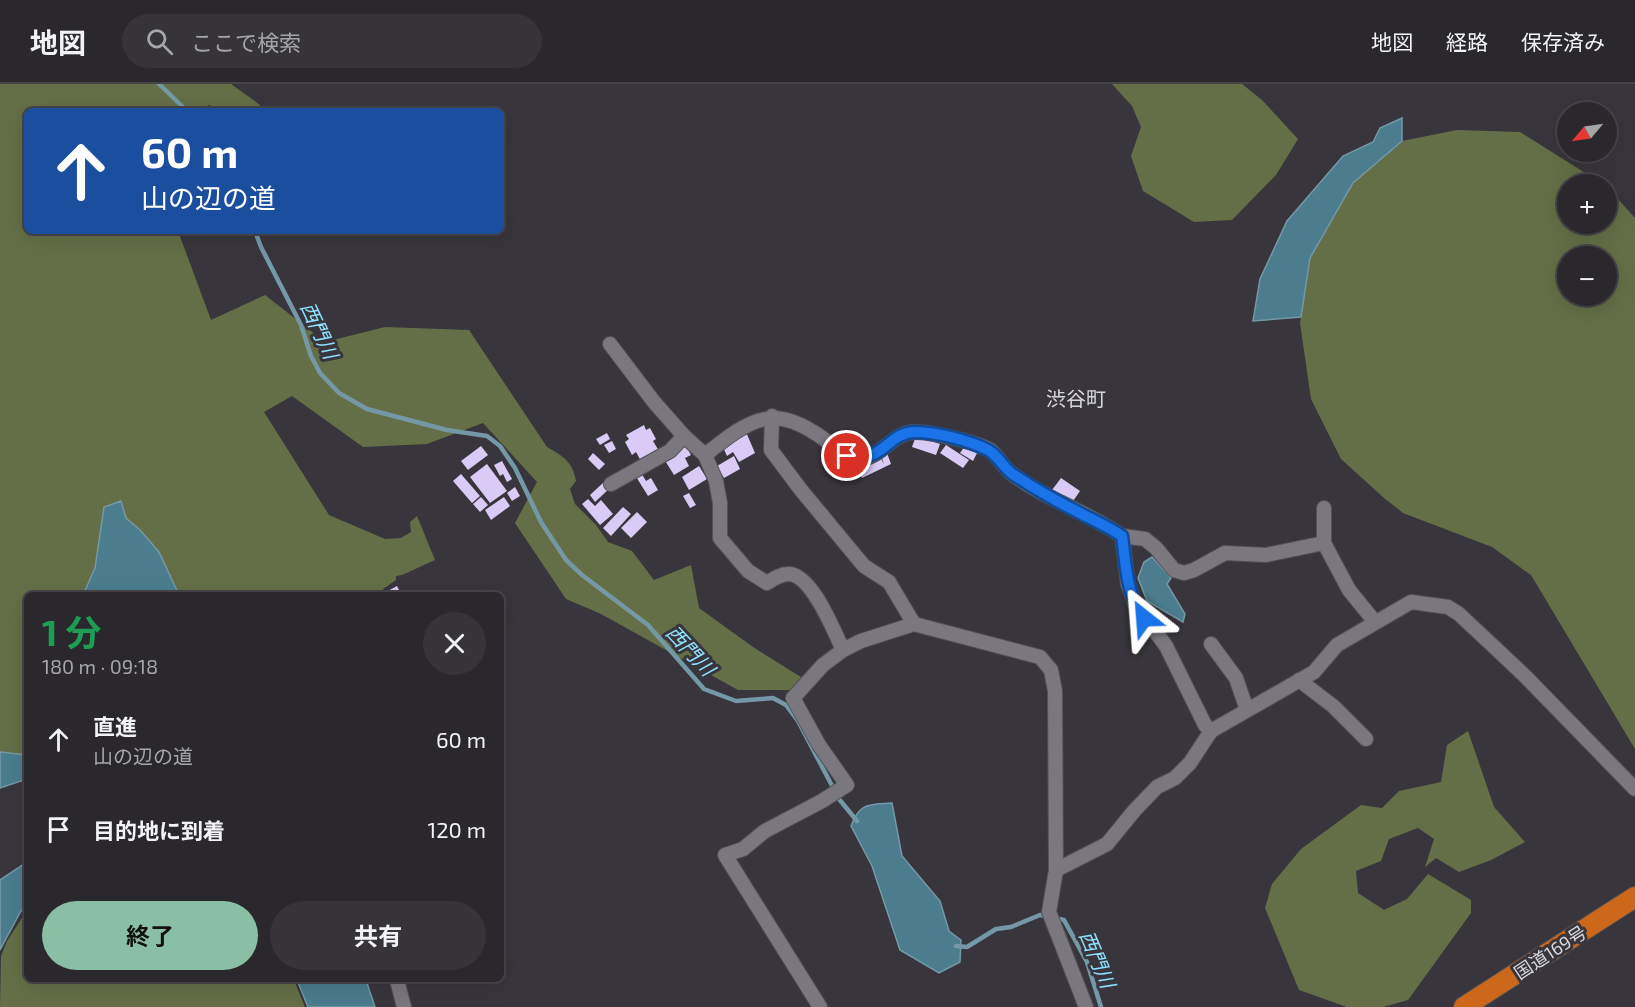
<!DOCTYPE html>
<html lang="ja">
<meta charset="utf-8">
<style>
:root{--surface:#2a282d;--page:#363439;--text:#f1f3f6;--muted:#a5a6aa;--line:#464449;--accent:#8abfa5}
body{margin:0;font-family:"Exo 2","Noto Sans JP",sans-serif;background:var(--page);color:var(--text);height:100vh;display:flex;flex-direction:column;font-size:22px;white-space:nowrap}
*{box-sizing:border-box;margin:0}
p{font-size:20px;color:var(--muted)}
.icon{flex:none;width:33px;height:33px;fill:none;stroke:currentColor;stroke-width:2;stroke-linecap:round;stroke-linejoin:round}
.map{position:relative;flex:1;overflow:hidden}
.side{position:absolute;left:24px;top:508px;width:480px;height:390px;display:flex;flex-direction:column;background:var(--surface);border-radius:9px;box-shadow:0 6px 24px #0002,0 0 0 2px var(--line)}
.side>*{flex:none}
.guide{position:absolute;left:24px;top:24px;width:480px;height:126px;border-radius:9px;box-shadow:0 6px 24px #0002,0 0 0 2px var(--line);background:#1a4fa0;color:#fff;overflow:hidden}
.needle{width:39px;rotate:241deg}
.buttons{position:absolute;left:1557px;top:18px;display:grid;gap:12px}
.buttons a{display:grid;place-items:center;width:60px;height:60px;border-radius:50%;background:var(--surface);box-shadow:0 6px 24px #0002,0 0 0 2px var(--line);font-size:30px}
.pin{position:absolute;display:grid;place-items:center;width:51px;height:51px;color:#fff;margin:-26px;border:3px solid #fff;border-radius:50%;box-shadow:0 2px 6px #0007}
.me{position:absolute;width:66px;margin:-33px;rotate:332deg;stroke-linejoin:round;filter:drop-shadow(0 0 4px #0008)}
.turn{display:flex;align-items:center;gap:21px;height:126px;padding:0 18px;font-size:27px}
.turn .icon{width:78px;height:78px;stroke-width:2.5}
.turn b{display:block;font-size:42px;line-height:51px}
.round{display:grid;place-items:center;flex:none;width:63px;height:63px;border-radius:32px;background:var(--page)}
.summary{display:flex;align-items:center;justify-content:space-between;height:102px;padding:0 18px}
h1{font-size:36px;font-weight:700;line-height:45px;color:#1e9e55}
.cta{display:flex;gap:12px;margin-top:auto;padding:12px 18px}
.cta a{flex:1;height:69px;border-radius:36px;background:var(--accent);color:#111;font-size:24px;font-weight:700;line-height:69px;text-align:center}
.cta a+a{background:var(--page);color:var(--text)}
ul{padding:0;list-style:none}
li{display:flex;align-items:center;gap:18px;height:90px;padding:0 18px}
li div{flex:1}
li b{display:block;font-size:22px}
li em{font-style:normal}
header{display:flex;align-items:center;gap:36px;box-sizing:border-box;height:84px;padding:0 30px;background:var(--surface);border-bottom:2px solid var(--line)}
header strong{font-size:28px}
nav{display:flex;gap:33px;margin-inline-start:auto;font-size:21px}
.search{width:420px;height:54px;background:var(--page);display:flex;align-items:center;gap:15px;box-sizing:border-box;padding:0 21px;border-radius:33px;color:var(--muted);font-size:22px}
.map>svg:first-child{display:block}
.forest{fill:#646f47;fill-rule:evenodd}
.water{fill:#4b7d8f;stroke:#7598a6;stroke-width:1.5}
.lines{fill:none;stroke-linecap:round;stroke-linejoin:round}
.stream{stroke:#7598a6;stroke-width:4.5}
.building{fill:#d9cbf6}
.minor-casing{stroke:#535257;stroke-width:16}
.highway-casing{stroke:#535257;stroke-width:22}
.minor{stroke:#7a787e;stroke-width:14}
.highway{stroke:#cd6719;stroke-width:20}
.route-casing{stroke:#114b97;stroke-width:15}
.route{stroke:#1a73e8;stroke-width:10}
.labels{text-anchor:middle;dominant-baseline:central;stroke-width:6;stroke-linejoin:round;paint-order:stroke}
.street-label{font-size:18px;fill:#d8d7db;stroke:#38363c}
.water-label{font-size:20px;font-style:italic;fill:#8ee1ff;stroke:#38363c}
.neighbourhood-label{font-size:20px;fill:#d8d7db;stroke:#38363c}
</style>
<header>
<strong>地図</strong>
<div class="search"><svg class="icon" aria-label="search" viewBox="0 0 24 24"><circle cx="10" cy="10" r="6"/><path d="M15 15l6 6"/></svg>ここで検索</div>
<nav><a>地図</a><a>経路</a><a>保存済み</a></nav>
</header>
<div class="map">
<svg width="1635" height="923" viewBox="0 0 1635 923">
<rect width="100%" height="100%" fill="#38363c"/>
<g class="forest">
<path d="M0,0H231L260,21L262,27H214L210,21L190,27H27V147H178L211,236L265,211L325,258L385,243L469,246L547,363C563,372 573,378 576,397L570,405L575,420L596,441L608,458L632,467L654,496L691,481L699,524L753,563L801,593L793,606H738L601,530L566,515L515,439L537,398L483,339L427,360L363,363L292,312L264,328L329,431L385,455L401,454L411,448L410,438L417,432L435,476L402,491L396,492V496L383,505L385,511H179L159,468L140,446L126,434L121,417L105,423L95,484L83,511L27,512V671L0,668Z"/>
<path d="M1112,0H1242L1262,16L1298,55L1276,91L1232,136L1194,138L1143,107L1131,72L1141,43L1132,22Z"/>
<path d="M1457,46L1520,48L1603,100H1568V140H1606L1607,103L1635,134V665L1531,491L1492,463L1403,429L1384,414L1341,375L1311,315L1300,239L1310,174L1353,99L1402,57ZM1568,172H1606V212H1568Z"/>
<path d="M1468,647L1494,723L1525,758L1491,776L1459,788L1436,774L1425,783L1434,755L1418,744L1389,755L1381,777L1356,787L1358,809L1384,826L1407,815L1428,790L1471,816V829L1408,916L1383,923H1347L1299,906L1265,824L1272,800L1301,765L1361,721L1382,724L1399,707L1441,698L1447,661Z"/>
<path d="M27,826V896H294L305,923H0L1,872L7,857Z"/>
</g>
<g class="water">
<path d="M1402,34V57L1353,99L1310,174L1301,233L1253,237L1260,195L1287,137L1343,72L1373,58L1380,44Z"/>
<path d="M121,417L126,434L140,446L159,468L179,511H83L95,484L104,423Z"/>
<path d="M1152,473L1171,494L1167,500L1185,530L1183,538L1147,517L1138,494L1144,478Z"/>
<path d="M0,668L27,671V695L0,704Z"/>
<path d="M892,719L902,772L940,817L949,847L961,856L960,878L939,889L900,866L872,782L851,742C860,718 869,721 892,719Z"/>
<path d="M27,778V822L21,827L0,866V796Z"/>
<path d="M297,896H366L375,923H308Z"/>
</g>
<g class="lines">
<g class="stream">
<path d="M159,0L187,27"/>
<path d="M255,147L261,163L301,241L311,272L320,289L339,309L367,325L447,346L487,352L500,362L515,384L541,438L566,476L582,491L648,541L704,605L736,617L773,614L786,621L798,637L839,715L857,737"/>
<path d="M956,862L967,863L996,845L1011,843L1040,831L1064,836L1087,878L1101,923"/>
</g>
</g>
<g class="building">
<path d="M644,341L646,346L650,344L656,355L653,357L659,367L641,377L636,368L632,371L625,358L629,355L626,351Z"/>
<path d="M746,348L755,369L739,378L733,368L727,372L722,361Z"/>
<path d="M607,349L610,355L600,361L596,355Z"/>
<path d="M916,352L940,360L936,371L912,363Z"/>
<path d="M612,357L616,365L609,369L604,361Z"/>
<path d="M946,361L969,376L963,384L940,369Z"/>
<path d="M481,362L488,371L468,386L461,377Z"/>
<path d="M686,362L691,371L685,374L689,382L674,391L664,375Z"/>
<path d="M965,362L977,369L973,377L960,369Z"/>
<path d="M593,369L605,380L599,386L588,375Z"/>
<path d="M887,369L891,380L862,394L857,382L880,373L884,380L881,372Z"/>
<path d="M734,372L740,385L724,394L717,382Z"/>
<path d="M502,377L512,395L507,398L503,390L500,392L494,381Z"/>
<path d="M487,380L507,407L490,419L470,393Z"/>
<path d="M699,382L707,395L689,406L682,393Z"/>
<path d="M640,387L646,397L651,394L658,406L648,412L635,391Z"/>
<path d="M461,390L480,412L472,419L453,397Z"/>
<path d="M1061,394L1080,407L1071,420L1052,406Z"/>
<path d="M604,398L610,404L595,418L590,411Z"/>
<path d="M515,403L520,412L512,417L507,409Z"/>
<path d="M689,409L696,421L690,424L683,412Z"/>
<path d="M481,413L488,421L480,428L473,420Z"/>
<path d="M504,413L510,422L491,436L485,426Z"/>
<path d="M588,415L595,422L601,416L613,430L600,441L582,420Z"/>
<path d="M623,423L631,430L611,452L603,444Z"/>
<path d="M637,428L647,438L631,454L621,444Z"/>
<path d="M397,502L402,512H388L386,508Z"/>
</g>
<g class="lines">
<g class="minor-casing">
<g id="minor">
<path d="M610,260L654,318L684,352"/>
<path d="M772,332L771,366L801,406L864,482L889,498L914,540"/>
<path d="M705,371C752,333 775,318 828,358C838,365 846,375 859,375C882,374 892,348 915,348C931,348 976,358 990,366C998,372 1003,383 1011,389C1045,415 1088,428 1122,452L1128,500L1135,520L1166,562L1205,641L1211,647"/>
<path d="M611,400L670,367L684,352L705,371L716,397L720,419V454L748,487L767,499C773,495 780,490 789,490C812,491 834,547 843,566"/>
<path d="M1324,424V459L1349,506L1375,538"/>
<path d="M1122,452L1145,455L1156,464L1174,486L1184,489L1194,486L1225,469L1266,471L1324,459"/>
<path d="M1211,560L1236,594L1247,626"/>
<path d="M1299,596L1333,622L1366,655"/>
<path d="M1056,786L1107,760L1134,727L1157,703L1175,694L1190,679L1211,647L1314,588L1337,561L1411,518L1448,523L1459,530L1525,592L1635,705"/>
<path d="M397,896L404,923"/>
<path d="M820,923L725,771L743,765L765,747L822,717L847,701L819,661L793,614L823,581L843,566L861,557L914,540L1040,573L1051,586L1055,607L1056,786L1049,828L1086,923"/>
</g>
</g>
<g class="highway-casing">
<path id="highway" d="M1464,923L1635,813"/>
</g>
<use href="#minor" class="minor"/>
<use href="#highway" class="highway"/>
</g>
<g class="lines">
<g class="route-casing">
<path id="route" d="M847,372C885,380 887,347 917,348C939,349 968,356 988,366C998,371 1004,385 1014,391C1034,404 1056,417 1078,428C1093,436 1107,442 1122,452C1126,481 1126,510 1144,534"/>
</g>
<use href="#route" class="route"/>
</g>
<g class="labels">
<g class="street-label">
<text transform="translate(1550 868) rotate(-33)">国道169号</text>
</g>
<g class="water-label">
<text transform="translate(320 246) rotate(65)">西門川</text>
<text transform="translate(691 566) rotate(47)">西門川</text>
<text transform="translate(1098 875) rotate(67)">西門川</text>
</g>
<g class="neighbourhood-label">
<text x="1076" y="314">渋谷町</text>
</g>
</g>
</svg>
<div class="buttons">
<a><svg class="needle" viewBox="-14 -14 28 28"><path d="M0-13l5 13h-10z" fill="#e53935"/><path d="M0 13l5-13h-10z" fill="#a5a6aa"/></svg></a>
<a>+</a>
<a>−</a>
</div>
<div class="pin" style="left:847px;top:372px;background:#d93025"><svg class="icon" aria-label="arrive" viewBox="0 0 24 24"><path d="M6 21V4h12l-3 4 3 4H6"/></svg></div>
<svg class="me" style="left:1144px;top:534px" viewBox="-20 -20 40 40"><path d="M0-17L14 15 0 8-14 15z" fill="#1a73e8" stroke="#fff" stroke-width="4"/></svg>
<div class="guide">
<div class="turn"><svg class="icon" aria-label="ahead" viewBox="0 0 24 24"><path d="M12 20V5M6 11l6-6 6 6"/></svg><div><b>60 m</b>山の辺の道</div></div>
</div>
<section class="side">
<div class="summary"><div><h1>1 分</h1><p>180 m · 09:18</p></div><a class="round"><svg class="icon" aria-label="close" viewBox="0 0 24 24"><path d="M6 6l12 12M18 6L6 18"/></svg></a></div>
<ul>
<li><svg class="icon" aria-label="ahead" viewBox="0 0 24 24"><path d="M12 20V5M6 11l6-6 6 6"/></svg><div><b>直進</b><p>山の辺の道</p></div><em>60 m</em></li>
<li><svg class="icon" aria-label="arrive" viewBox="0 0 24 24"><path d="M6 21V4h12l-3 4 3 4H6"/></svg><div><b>目的地に到着</b></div><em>120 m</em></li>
</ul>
<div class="cta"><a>終了</a><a>共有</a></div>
</section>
</div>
